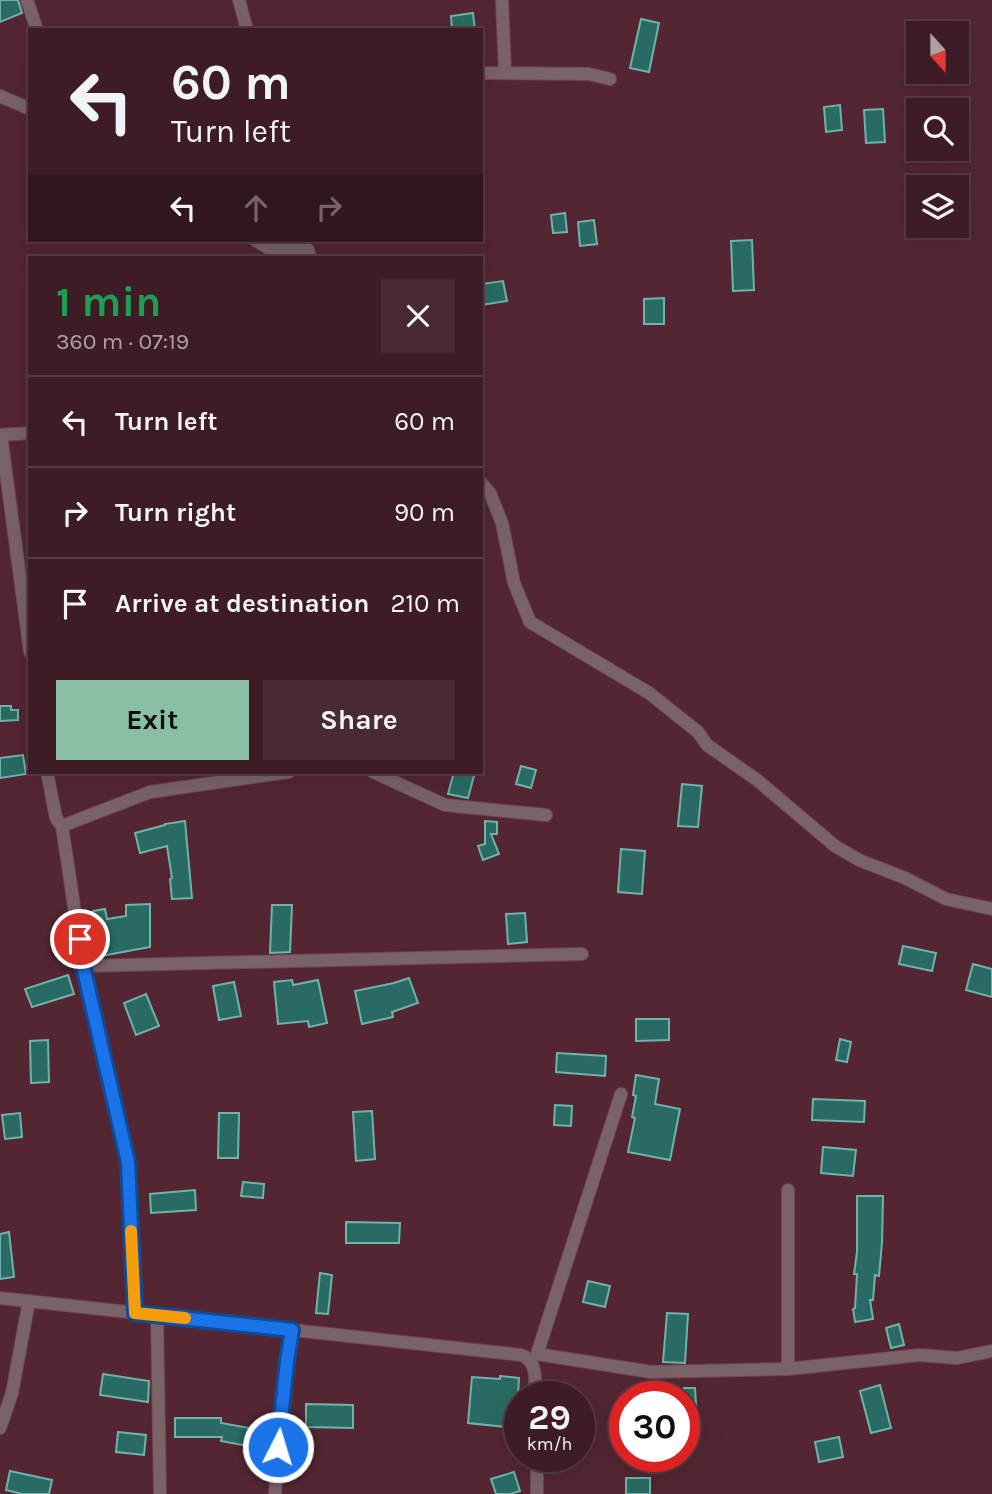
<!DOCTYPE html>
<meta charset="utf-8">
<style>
:root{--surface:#3e1c26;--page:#492932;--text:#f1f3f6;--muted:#ada1a7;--line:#573a43;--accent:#8abfa5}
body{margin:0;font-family:Karla,sans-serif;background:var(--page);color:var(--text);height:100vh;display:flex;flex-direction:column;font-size:26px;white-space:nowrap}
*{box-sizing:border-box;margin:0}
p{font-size:23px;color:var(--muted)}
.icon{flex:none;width:38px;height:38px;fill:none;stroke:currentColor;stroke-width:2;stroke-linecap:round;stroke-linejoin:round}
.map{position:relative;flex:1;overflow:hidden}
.details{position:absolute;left:28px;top:256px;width:455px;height:518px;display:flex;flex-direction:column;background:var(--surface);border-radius:0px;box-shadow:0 7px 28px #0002,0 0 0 2px var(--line)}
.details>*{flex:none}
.guide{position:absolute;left:28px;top:28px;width:455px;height:214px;border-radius:0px;box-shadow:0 7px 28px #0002,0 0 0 2px var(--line);background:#3e1c26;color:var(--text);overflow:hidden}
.needle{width:46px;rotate:159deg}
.buttons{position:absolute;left:906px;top:21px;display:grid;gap:14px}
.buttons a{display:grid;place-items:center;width:63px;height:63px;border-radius:0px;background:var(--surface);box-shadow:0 7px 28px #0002,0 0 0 2px var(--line);font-size:35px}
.speed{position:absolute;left:504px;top:1381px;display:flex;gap:14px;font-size:35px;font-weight:700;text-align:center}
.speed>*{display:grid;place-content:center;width:91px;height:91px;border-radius:50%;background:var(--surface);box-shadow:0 7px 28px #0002,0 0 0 2px var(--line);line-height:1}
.speed small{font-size:18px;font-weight:400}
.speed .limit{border:10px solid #d22;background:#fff;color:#111}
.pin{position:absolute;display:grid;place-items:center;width:60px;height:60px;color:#fff;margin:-30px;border:4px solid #fff;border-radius:50%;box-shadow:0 2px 7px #0007}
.me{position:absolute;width:77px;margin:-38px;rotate:5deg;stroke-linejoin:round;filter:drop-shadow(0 0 5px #0008)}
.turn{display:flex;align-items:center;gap:24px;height:147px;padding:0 28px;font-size:32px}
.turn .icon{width:91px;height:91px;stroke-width:2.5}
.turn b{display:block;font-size:49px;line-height:60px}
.lanes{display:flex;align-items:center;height:66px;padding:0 28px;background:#0003;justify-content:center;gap:35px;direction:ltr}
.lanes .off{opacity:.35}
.round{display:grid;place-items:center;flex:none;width:74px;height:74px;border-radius:0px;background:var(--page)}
.overview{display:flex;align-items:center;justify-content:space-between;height:119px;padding:0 28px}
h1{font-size:42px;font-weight:700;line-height:52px;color:#1e9e55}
.primary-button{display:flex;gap:14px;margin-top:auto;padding:14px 28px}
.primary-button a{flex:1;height:80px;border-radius:0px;background:var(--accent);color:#111;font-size:28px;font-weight:700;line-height:80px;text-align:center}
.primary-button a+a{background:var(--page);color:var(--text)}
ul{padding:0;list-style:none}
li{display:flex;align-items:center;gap:21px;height:91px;padding:0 28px;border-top:2px solid var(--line)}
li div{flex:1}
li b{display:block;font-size:26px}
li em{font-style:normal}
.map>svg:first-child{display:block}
.building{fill:#296b64;stroke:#71b2aa;stroke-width:2}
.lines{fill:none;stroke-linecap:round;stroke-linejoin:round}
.street-casing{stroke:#704650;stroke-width:14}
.street{stroke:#7a6367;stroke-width:12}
.route-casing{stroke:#114b97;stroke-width:18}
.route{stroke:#1a73e8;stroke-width:12}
.slow{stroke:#f59e0b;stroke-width:12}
</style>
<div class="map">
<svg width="992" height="1494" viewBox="0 0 992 1494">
<rect width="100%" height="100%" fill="#532632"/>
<g class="building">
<path d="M0,0H18L22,13L0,22Z"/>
<path d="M473,13L475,30H452L451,16Z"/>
<path d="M641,19L659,23L649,72L630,68Z"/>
<path d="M840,105L842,130L826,132L824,107Z"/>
<path d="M883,109L885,142L866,143L864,110Z"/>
<path d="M565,213L567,232L553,233L551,215Z"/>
<path d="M594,220L597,244L580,246L578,222Z"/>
<path d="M752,240L754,290L733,291L731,241Z"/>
<path d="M503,281L507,301L481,305V284Z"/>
<path d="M664,298V324H644V299Z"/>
<path d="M0,706H11V710H18V720L0,721Z"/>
<path d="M23,755L26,774L0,778V758Z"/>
<path d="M521,766L536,770L531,788L516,784Z"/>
<path d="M454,772H475L468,798L448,794Z"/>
<path d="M682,784L702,786L698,827L678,826Z"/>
<path d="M185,821L192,898L172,899L170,879L172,878L167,846L140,853L135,833L165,825V824Z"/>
<path d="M485,821L497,822V834H491L499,854L483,860L478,846L485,844Z"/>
<path d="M621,849L645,851L642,894L618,892Z"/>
<path d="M150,904V947L101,956L93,911L105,909L107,919L126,916V905Z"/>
<path d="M272,905H292L290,952L270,953Z"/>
<path d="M525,913L527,942L508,944L506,914Z"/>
<path d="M903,946L936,953L932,971L899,964Z"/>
<path d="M973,964L992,969V997L966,990Z"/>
<path d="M68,975L74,994L32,1007L25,989Z"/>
<path d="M409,978L418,1003L392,1012L393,1017L362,1024L355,991L394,983Z"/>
<path d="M292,980L293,985L318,980L327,1023L309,1027L308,1021L278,1024L274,982Z"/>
<path d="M234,982L241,1016L219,1020L213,986Z"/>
<path d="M146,994L159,1026L136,1035L124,1003Z"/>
<path d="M636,1019H669V1040L636,1041Z"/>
<path d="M840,1039L851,1042L847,1062L836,1060Z"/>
<path d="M48,1040L49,1082L31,1083L30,1041Z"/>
<path d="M557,1053L606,1056L605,1076L556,1072Z"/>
<path d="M636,1075L659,1079L655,1104L680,1109L670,1160L628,1152L635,1118L632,1117L636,1096L633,1095Z"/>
<path d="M813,1099L865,1101L864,1122L812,1120Z"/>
<path d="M555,1105L572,1106L571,1126L554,1125Z"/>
<path d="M372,1111L375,1159L356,1161L353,1112Z"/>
<path d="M20,1113L22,1137L5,1139L2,1115Z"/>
<path d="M219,1113H239L238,1158H218Z"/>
<path d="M823,1147L856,1150L853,1176L821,1173Z"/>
<path d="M243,1182L264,1184L263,1198L241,1196Z"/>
<path d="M195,1190L196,1210L151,1213L150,1194Z"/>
<path d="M857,1196H883L882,1243L879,1276L875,1275L873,1300H870L873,1319L855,1322L853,1309L855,1308L857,1274H854L857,1252Z"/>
<path d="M346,1222L400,1223L399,1243H346Z"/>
<path d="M9,1232L14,1277L0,1279V1234Z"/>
<path d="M320,1273L332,1275L328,1314L316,1313Z"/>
<path d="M588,1281L610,1286L605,1307L583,1302Z"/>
<path d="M667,1313L688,1314L685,1363L663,1362Z"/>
<path d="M899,1324L904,1345L891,1348L886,1328Z"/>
<path d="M103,1374L149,1381L148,1402L100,1395Z"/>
<path d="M500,1376L519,1378L516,1428L468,1423L472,1377L500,1379Z"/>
<path d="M880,1385L891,1428L871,1433L860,1391Z"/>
<path d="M684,1388H695L698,1435L684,1436Z"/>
<path d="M306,1404L353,1405V1428L306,1427Z"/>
<path d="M175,1418H221V1423L271,1432L269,1450L221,1441L222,1437H175Z"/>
<path d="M118,1432L146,1435L144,1455L116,1452Z"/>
<path d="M839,1437L843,1457L819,1462L815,1442Z"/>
<path d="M10,1471L52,1480L49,1494H22L6,1490Z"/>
<path d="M514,1472L520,1491L510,1494H496L491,1479Z"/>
<rect x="626" y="1478" width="24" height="16"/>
</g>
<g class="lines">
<g class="street-casing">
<g id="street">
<path d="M27,0L37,30"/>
<path d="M239,0L247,30"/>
<path d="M502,0L505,73"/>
<path d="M481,73L589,74L610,79"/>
<path d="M0,96L30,109"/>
<path d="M255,240L268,248L308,250L310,257"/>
<path d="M0,435L30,433"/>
<path d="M1,435L30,652"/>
<path d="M481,483L490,493L502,523L514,583L530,622L649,693L698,732L707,745L757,780L835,846L859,860L905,878L946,899L992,909"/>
<path d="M47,772L56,818L62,826L83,966L128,1162L136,1313"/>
<path d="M373,772L445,805L546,815"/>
<path d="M62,826L150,792L289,772"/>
<path d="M83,966L582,954"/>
<path d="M621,1094L537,1354L651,1372L788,1369L920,1355L957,1358L992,1351"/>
<path d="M788,1190V1369"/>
<path d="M0,1298L521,1355C538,1360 535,1382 535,1396"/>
<path d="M157,1315L160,1494"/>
<path d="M0,1428L12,1393L29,1301"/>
<path d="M537,1456V1494"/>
<path d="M275,1494L280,1424L289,1340L292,1330"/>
</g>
</g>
<use href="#street" class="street"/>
</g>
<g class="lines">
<g class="route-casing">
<path id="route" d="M80,939L83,966L128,1162L135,1313L292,1330L287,1361L278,1447"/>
</g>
<use href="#route" class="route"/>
<path class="slow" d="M131,1231L135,1313L185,1318"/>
</g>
</svg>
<div class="buttons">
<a><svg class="needle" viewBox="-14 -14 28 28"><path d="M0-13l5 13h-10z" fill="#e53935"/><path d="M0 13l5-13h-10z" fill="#ada1a7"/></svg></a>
<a><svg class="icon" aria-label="search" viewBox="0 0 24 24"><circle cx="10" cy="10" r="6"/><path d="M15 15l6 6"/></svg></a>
<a><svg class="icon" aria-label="layers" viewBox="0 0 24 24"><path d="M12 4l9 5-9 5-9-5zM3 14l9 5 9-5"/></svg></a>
</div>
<div class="speed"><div>29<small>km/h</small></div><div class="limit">30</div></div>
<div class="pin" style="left:80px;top:939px;background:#d93025"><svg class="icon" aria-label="arrive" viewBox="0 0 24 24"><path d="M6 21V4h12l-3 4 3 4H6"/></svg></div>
<svg class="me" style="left:278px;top:1447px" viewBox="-20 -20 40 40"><circle r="17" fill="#1a73e8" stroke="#fff" stroke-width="3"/><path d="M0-11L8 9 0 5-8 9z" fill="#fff"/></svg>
<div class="guide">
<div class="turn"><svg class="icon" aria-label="left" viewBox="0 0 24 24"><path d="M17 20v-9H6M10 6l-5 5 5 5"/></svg><div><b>60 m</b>Turn left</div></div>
<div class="lanes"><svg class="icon" aria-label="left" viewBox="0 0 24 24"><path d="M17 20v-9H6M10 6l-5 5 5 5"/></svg><svg class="icon off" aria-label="ahead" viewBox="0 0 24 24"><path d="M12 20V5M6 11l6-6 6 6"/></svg><svg class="icon off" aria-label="right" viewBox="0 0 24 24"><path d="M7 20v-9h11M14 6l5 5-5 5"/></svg></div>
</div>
<section class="details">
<div class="overview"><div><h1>1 min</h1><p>360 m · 07:19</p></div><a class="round"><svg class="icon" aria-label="close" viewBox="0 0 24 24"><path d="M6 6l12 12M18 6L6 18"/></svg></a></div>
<ul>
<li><svg class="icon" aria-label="left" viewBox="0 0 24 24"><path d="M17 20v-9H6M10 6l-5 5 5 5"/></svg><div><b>Turn left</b></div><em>60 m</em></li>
<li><svg class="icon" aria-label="right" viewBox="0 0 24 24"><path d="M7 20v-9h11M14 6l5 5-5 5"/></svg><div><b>Turn right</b></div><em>90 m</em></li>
<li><svg class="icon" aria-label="arrive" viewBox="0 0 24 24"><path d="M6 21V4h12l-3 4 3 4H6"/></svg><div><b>Arrive at destination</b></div><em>210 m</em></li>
</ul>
<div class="primary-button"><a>Exit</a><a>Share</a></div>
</section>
</div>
